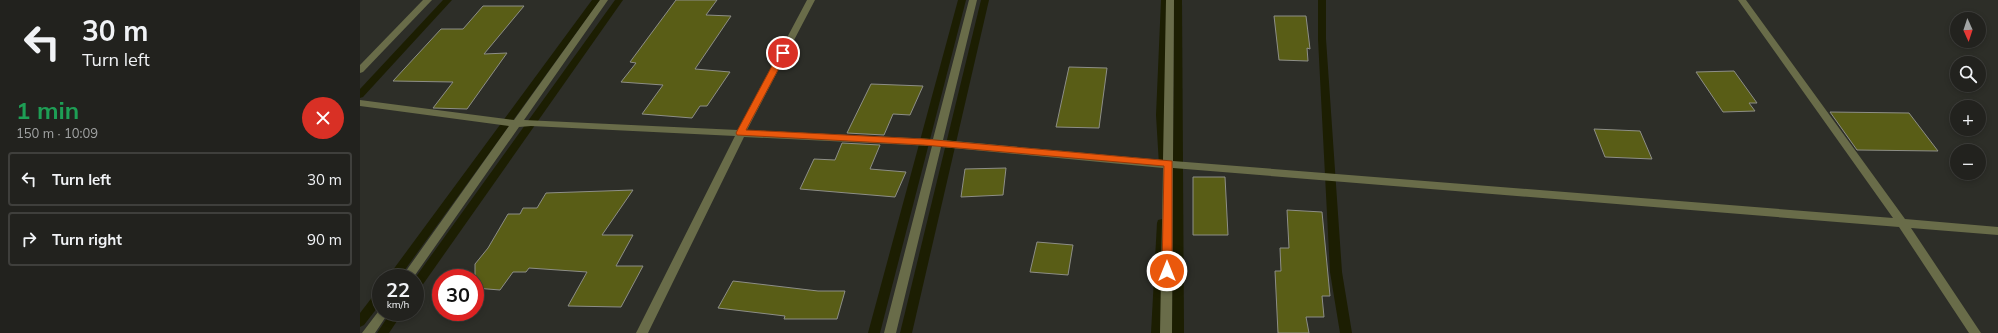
<!DOCTYPE html>
<meta charset="utf-8">
<style>
:root{--surface:#22221e;--page:#2e2f2b;--text:#f1f3f6;--muted:#a2a4a4;--line:#3f3f3c}
body{margin:0;font-family:Mulish,sans-serif;background:var(--page);color:var(--text);height:100vh;display:flex;flex-direction:column;font-size:15px;white-space:nowrap}
*{box-sizing:border-box;margin:0}
p{font-size:13px;color:var(--muted)}
.icon{flex:none;width:22px;height:22px;fill:none;stroke:currentColor;stroke-width:2;stroke-linecap:round;stroke-linejoin:round}
.map{position:relative;flex:1;overflow:hidden}
.panel{display:flex;flex-direction:column;background:var(--surface);width:360px}
.panel>*{flex:none}
.guide{background:#22221e;color:var(--text);overflow:hidden}
.needle{width:26px;rotate:177deg}
.controls{position:absolute;left:1590px;top:12px;display:grid;gap:8px}
.controls a{display:grid;place-items:center;width:36px;height:36px;border-radius:50%;background:var(--surface);box-shadow:0 2px 6px #0003,0 0 0 1px var(--line);font-size:20px}
.speed{position:absolute;left:12px;top:269px;display:flex;gap:8px;font-size:20px;font-weight:700;text-align:center}
.speed>*{display:grid;place-content:center;width:52px;height:52px;border-radius:50%;background:var(--surface);box-shadow:0 2px 6px #0003,0 0 0 1px var(--line);line-height:1}
.speed small{font-size:10px;font-weight:400}
.speed .limit{border:6px solid #d22;background:#fff;color:#111}
.pin{position:absolute;display:grid;place-items:center;width:34px;height:34px;color:#fff;margin:-17px;border:2px solid #fff;border-radius:50%;box-shadow:0 1px 4px #0007}
.me{position:absolute;width:44px;margin:-22px;rotate:0deg;stroke-linejoin:round;filter:drop-shadow(0 0 3px #0008)}
.turn{display:flex;align-items:center;gap:14px;height:84px;padding:0 16px;font-size:18px}
.turn .icon{width:52px;height:52px;stroke-width:2.5}
.turn b{display:block;font-size:28px;line-height:34px}
.round{display:grid;place-items:center;flex:none;width:42px;height:42px;border-radius:21px;background:var(--page)}
.summary{display:flex;align-items:center;justify-content:space-between;height:68px;padding:0 16px}
h1{font-size:24px;font-weight:700;line-height:30px;color:#1e9e55}
ul{padding:0;list-style:none}
li{display:flex;align-items:center;gap:12px;height:54px;margin:0 8px 6px;padding:0 8px;border:2px solid var(--line);border-radius:4px}
li div{flex:1}
li b{display:block;font-size:15px}
li em{font-style:normal}
main{display:flex;flex:1;min-height:0}
.map>svg:first-child{display:block}
.lines{fill:none;stroke-linecap:round;stroke-linejoin:round}
.stream{fill:#1c1e02;fill-rule:evenodd}
.building{fill:#595d16;stroke:#8d8e87}
.minor{fill:#696c49;fill-rule:evenodd}
.route{fill:#ea580c;stroke:#983908}
</style>
<main>
<section class="panel">
<div class="guide">
<div class="turn"><svg class="icon" aria-label="left" viewBox="0 0 24 24"><path d="M17 20v-9H6M10 6l-5 5 5 5"/></svg><div><b>30 m</b>Turn left</div></div>
</div>
<div class="summary"><div><h1>1 min</h1><p>150 m · 10:09</p></div><a class="round" style="background:#d93025;color:#fff"><svg class="icon" aria-label="close" viewBox="0 0 24 24"><path d="M6 6l12 12M18 6L6 18"/></svg></a></div>
<ul>
<li><svg class="icon" aria-label="left" viewBox="0 0 24 24"><path d="M17 20v-9H6M10 6l-5 5 5 5"/></svg><div><b>Turn left</b></div><em>30 m</em></li>
<li><svg class="icon" aria-label="right" viewBox="0 0 24 24"><path d="M7 20v-9h11M14 6l5 5-5 5"/></svg><div><b>Turn right</b></div><em>90 m</em></li>
</ul>
</section>
<div class="map">
<svg width="1638" height="333" viewBox="0 0 1638 333">
<rect width="100%" height="100%" fill="#2d2e28"/>
<g class="lines">
<g class="stream">
<path d="M83,0H92L3,97L0,98V89Z"/>
<path d="M232,0H240L39,278H27Z"/>
<path d="M255,0H263L59,290L55,292V278Z"/>
<path d="M598,0H606L520,333H508Z"/>
<path d="M621,0H629L552,333H540Z"/>
<path d="M801,0H809L806,115L809,165L804,169L799,165L796,115Z"/>
<path d="M814,0H822L824,333H812Z"/>
<path d="M958,0H966V39L982,272L992,333H980L970,272L958,39Z"/>
<path d="M802,219L806,220L807,223L803,333H791L797,223L798,220Z"/>
<path d="M21,289V303L4,325L0,327V313L17,291Z"/>
<path d="M31,312H43L29,333H17Z"/>
</g>
</g>
<g class="building">
<path d="M316,0H357L346,15L371,16L335,69L370,72L347,106H340L332,118L282,114L303,85L261,82L276,63L270,62Z"/>
<path d="M123,6H164L124,54L147,53L107,109L73,108L93,82L33,81L81,29H103Z"/>
<path d="M914,16H946L950,49L947,48L948,61L919,60Z"/>
<path d="M709,67L747,68L739,128L696,127Z"/>
<path d="M1374,71L1397,103H1389L1395,111L1363,112L1336,72Z"/>
<path d="M511,84L563,86L550,115L533,114L524,135L487,133Z"/>
<path d="M1470,112L1549,113L1578,151L1497,150Z"/>
<path d="M1234,129L1280,131L1292,159L1245,157Z"/>
<path d="M482,143L520,145L510,169L546,172L535,197L440,189L454,159L475,160Z"/>
<path d="M646,168L643,195L601,197L605,169Z"/>
<path d="M833,177H865L868,235H833Z"/>
<path d="M273,190L242,235H273L256,266H283L261,307L208,306L227,272L169,268L166,272H153L140,290L115,288V264L128,248L148,214H160L163,208H177L186,193Z"/>
<path d="M927,210L962,212L970,296H962L964,317H946L949,333H918L915,271H921L920,248H929Z"/>
<path d="M677,242L713,245L708,275L670,272Z"/>
<path d="M373,281L458,291H485L477,319H424L425,316L358,308Z"/>
</g>
<g class="lines">
<g class="minor">
<path d="M63,0H72L3,72L0,73V65Z"/>
<path d="M240,0H248L164,120L378,130L447,0H455L387,130L573,139L609,0H617L583,140L803,160L806,0H814L813,161L1533,218L1378,0H1386L1545,219L1638,227V235L1551,228L1621,333H1609L1539,227L813,168L812,333H800L803,168L581,147L536,333H524L572,146L384,137L288,333H276L375,136L171,126L159,127L53,278H41L149,126L0,106V100L154,120Z"/>
<path d="M21,308V312H29L15,333H2Z"/>
</g>
</g>
<path class="route" d="M420,51H423L427,53L386,130L564,139L812,161V271L811,274L807,275L802,271L804,166L564,145L377,135L376,133Z"/>
</svg>
<div class="controls">
<a><svg class="needle" viewBox="-14 -14 28 28"><path d="M0-13l5 13h-10z" fill="#e53935"/><path d="M0 13l5-13h-10z" fill="#a2a4a4"/></svg></a>
<a><svg class="icon" aria-label="search" viewBox="0 0 24 24"><circle cx="10" cy="10" r="6"/><path d="M15 15l6 6"/></svg></a>
<a>+</a>
<a>−</a>
</div>
<div class="speed"><div>22<small>km/h</small></div><div class="limit">30</div></div>
<div class="pin" style="left:423px;top:53px;background:#d93025"><svg class="icon" aria-label="arrive" viewBox="0 0 24 24"><path d="M6 21V4h12l-3 4 3 4H6"/></svg></div>
<svg class="me" style="left:807px;top:271px" viewBox="-20 -20 40 40"><circle r="17" fill="#ea580c" stroke="#fff" stroke-width="3"/><path d="M0-11L8 9 0 5-8 9z" fill="#fff"/></svg>
</div>
</main>
